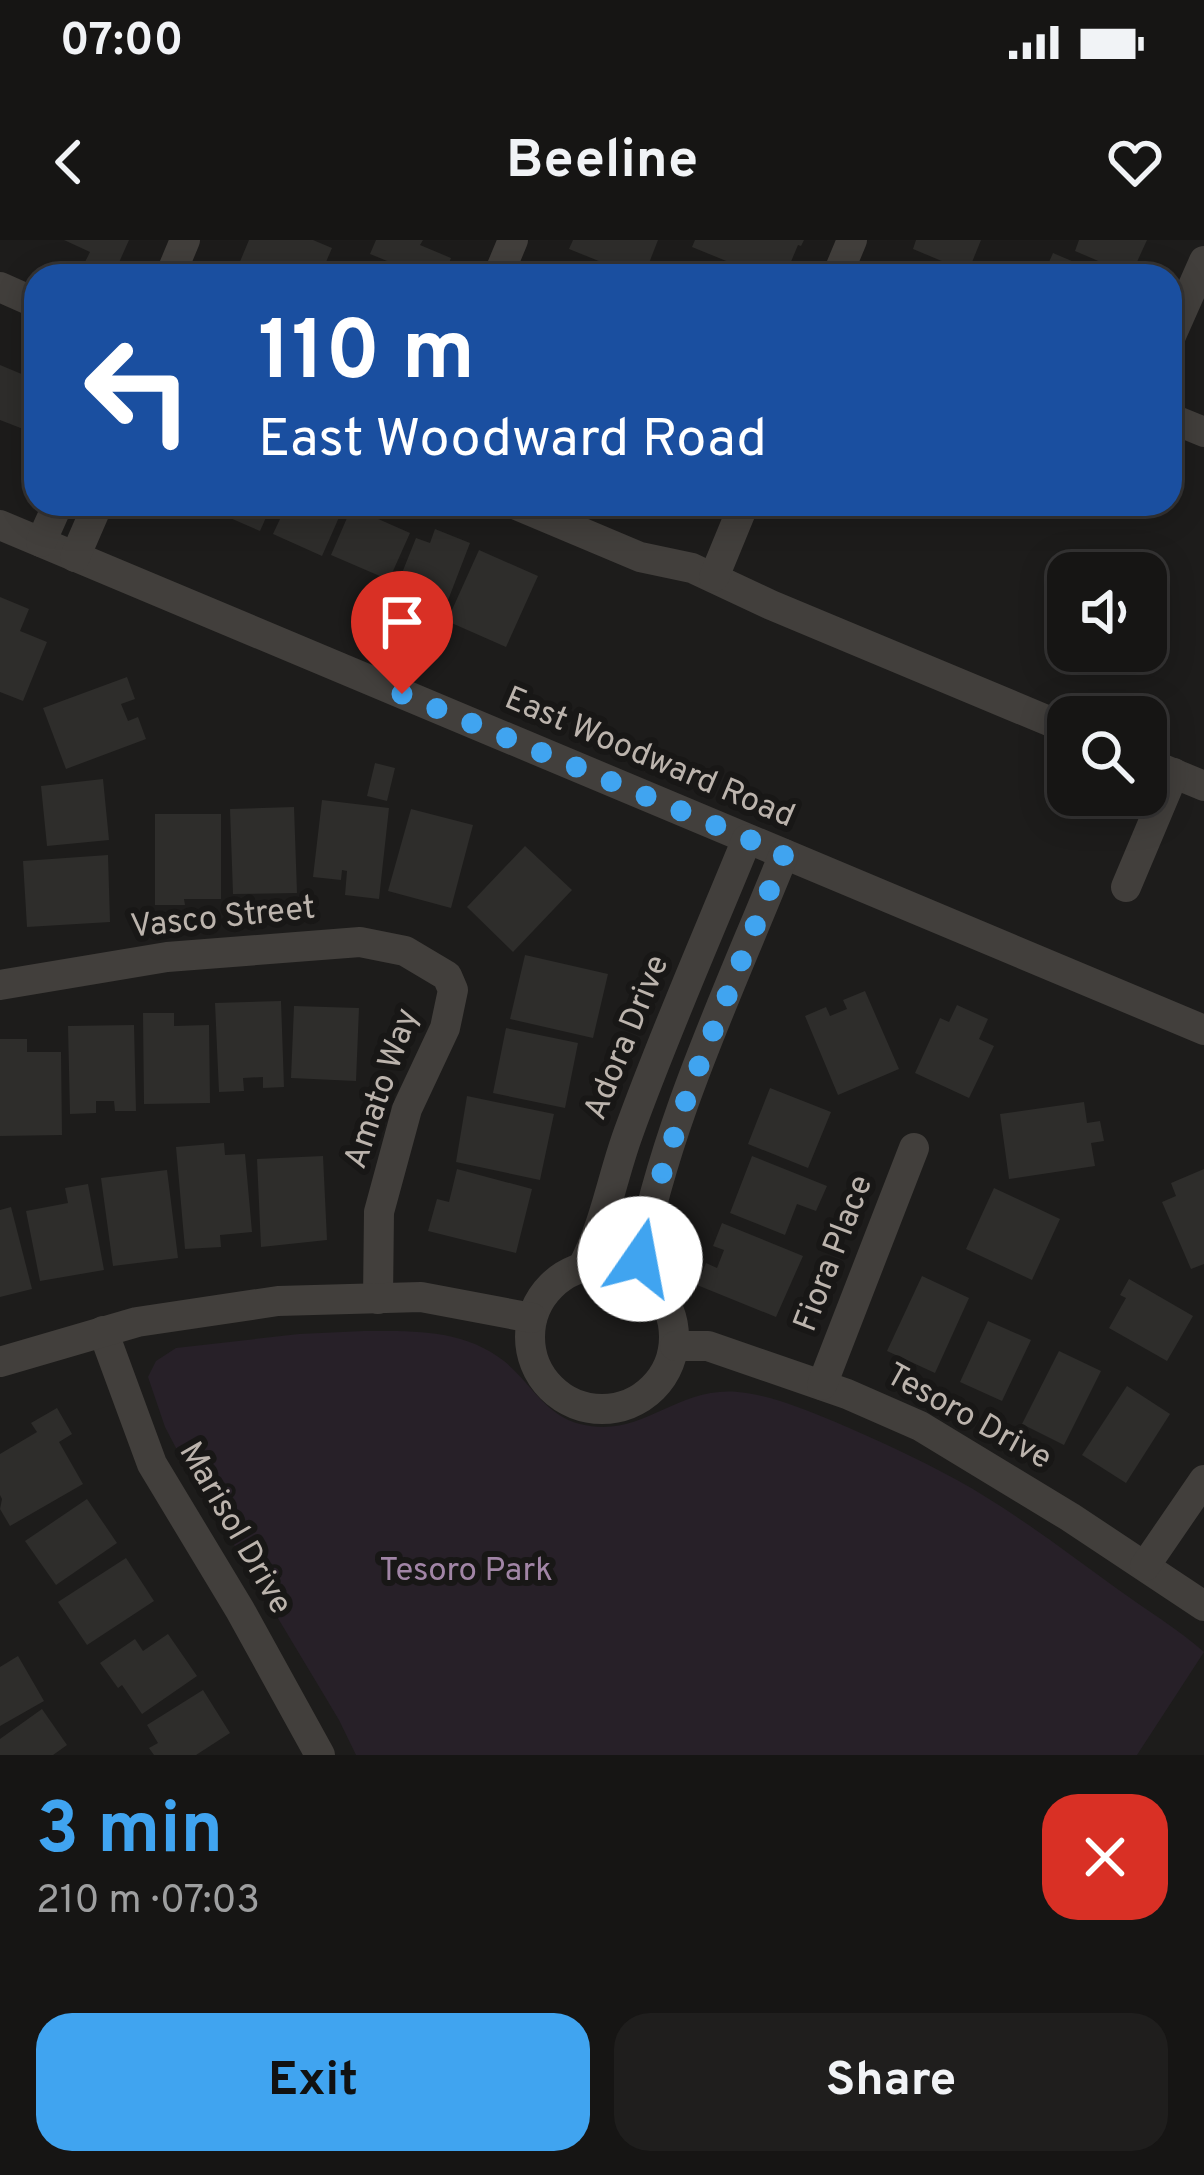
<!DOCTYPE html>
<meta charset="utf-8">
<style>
:root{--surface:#161514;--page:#1f1e1d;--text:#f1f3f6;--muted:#9e9fa0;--line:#353434;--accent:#40a4f0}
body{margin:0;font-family:Overpass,sans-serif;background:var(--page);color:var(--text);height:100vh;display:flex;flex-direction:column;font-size:45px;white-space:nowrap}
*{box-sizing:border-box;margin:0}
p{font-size:39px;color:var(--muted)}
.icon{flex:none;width:66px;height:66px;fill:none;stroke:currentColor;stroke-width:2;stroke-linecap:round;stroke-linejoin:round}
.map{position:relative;height:1515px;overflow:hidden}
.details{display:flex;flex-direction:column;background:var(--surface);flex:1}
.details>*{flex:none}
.banner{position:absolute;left:24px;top:24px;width:1158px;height:252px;border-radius:36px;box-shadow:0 6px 30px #0003,0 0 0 3px var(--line);background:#1a4fa0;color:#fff;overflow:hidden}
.fabs{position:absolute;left:1047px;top:312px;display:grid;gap:24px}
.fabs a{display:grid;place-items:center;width:120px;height:120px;border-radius:24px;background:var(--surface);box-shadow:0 6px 30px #0003,0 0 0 3px var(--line);font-size:60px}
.pin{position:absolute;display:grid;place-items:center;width:102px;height:102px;color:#fff;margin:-123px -51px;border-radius:50% 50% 50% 0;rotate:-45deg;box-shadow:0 0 12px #0007}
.pin .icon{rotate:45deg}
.me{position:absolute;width:132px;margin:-66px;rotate:12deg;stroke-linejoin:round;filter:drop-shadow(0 0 9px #0008)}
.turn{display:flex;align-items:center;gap:42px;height:252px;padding:0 36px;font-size:54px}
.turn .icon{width:156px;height:156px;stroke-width:2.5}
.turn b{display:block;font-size:84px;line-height:102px}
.round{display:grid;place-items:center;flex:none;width:126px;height:126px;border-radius:36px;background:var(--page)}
.head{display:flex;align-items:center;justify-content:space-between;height:204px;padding:0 36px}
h1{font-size:72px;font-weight:700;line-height:90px;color:var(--accent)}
.action{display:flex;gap:24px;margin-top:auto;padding:24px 36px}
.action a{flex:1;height:138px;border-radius:36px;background:var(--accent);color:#111;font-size:48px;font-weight:700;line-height:138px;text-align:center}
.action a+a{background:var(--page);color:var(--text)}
.status{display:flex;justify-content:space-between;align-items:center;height:84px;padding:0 60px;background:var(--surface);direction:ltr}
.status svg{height:33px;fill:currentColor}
header{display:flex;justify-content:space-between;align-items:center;height:156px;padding:0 36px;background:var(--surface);font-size:54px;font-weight:700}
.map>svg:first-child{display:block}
.green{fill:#272028}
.building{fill:#2e2d2b}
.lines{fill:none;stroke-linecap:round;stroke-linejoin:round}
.minor{stroke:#423f3c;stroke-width:30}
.route{stroke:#40a4f0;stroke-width:21;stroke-dasharray:0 37.8}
.labels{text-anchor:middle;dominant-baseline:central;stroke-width:12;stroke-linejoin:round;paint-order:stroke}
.street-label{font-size:33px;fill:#bcb4ad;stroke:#181716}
.park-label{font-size:33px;fill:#a185a6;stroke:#181716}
</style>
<div class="status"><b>07:00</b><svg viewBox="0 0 49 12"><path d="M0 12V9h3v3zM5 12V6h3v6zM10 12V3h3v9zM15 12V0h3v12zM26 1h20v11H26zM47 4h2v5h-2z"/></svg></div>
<header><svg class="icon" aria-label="back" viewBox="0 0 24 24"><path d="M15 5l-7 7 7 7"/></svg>Beeline<svg class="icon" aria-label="heart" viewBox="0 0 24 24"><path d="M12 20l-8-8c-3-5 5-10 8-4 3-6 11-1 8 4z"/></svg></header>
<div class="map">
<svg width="1204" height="1515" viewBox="0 0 1204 1515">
<rect width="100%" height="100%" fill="#1d1c1b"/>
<path class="green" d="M364,1091C414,1091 463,1089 504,1121C531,1143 545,1175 580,1184C642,1200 675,1146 738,1152C770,1155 803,1169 833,1181C875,1199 917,1218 957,1240C1013,1271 1065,1311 1116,1348C1145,1369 1178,1389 1204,1412L1137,1515H356L339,1480L176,1208L165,1187L148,1137L156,1121L176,1108L299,1094Z"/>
<g class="building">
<path d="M64,0H129L113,36L84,24L90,12Z"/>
<path d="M249,0H313L332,8L320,36H234Z"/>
<path d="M376,0H423L420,5L451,18L444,36H424L370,14Z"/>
<path d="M573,0H658L644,36H636L569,9Z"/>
<path d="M695,0H804L801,6L798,5L785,36H763L692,7Z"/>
<path d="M916,0H981L968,32L913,9Z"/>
<path d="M1079,0H1147L1131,35L1075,11Z"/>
<path d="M1053,13L1107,36H1043Z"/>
<path d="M577,23L608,36H572Z"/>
<path d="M0,125L36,140V194L0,180Z"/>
<path d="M171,264H208L203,277Z"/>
<path d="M217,264H272L260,291L214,271Z"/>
<path d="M287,264L344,266L322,316L273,294Z"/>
<path d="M353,264H383L376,278L410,293L389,340L331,315Z"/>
<path d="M435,289L470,303L445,368L396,348L416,298L430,303Z"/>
<path d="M479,310L538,336L506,407L447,381Z"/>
<path d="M0,357L29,369L20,391L47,402L23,461L0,452Z"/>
<path d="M127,437L135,459L121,464L128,481L138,477L146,499L66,529L43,468Z"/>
<path d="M375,523L395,528L387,561L367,556Z"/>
<path d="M103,539L109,600L47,606L41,546Z"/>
<path d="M322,560L389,568L379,659L345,655L347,631L342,630L341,640L313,637Z"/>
<path d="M294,567L297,653L233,654L230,569Z"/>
<path d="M411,569L473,585L451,668L388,651Z"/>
<path d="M155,574H221V659H184L185,665H155Z"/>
<path d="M525,606L572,650L513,712L467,667Z"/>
<path d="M108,615L110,682L27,687L23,621Z"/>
<path d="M525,715L608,734L593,798L510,779Z"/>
<path d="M865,751L899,829L838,855L805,776L826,767L830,776L847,769L843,760Z"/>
<path d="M281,761L284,847L263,848V837L243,838L244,851L219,852L215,763Z"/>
<path d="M957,765L988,779L979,799L994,806L969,858L915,833L940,778L949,782Z"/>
<path d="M294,766L359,768L356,841L291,838Z"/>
<path d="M143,773H174V786L209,785L210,863L144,864Z"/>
<path d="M134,785L136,871H115L114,861H96V873L70,874L68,786Z"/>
<path d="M506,788L578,803L565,868L493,853Z"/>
<path d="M0,799H27V812H61L62,895L0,896Z"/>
<path d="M770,848L831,872L808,928L748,904Z"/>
<path d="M467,856L554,874L540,940L456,922Z"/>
<path d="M1084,862L1087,883L1100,881L1104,901L1091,903L1095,926L1009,939L1000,874Z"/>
<path d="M224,903L225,915L245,914L252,992L220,995L221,1007L185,1009L176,907Z"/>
<path d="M323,916L327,1000L261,1007L257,919Z"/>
<path d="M752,916L827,946L816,971L797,964L785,995L730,973Z"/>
<path d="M457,929L532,949L516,1013L428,991L437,959L449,962Z"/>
<path d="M1204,929V1024L1191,1029L1162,962L1176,956L1171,943Z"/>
<path d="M167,930L178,1018L113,1026L101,938Z"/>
<path d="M88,944L104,1030L40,1041L26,971L68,963L65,948Z"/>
<path d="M994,948L1060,979L1032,1040L966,1009Z"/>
<path d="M11,967L32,1049L0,1057V970Z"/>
<path d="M722,983L803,1016L776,1077L697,1045L706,1023L717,1028L724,1010L713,1006Z"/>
<path d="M922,1036L969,1058L935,1133L887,1111Z"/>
<path d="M1129,1039L1193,1076L1167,1121L1109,1088L1126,1058L1120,1055Z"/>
<path d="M988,1081L1031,1100L1002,1161L960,1142Z"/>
<path d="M1059,1111L1101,1131L1064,1205L1022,1184Z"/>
<path d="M1127,1146L1170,1174L1126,1243L1082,1215Z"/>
<path d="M57,1168L72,1194L59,1202L83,1244L10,1286L0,1269L2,1259L0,1255V1214L37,1192L31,1183Z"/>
<path d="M87,1259L117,1303L56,1345L25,1301Z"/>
<path d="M126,1318L154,1361L87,1405L58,1362Z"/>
<path d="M168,1394L197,1436L142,1474L122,1445L118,1448L100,1423L135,1399L143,1411Z"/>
<path d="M18,1416L44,1461L0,1486V1427Z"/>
<path d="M203,1450L230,1493L196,1515H154L149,1508L158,1503L147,1485Z"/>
<path d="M42,1469L67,1505L53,1515H0V1499Z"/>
</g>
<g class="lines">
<g class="minor">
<path d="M170,36L185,0"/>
<path d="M498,36L513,0"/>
<path d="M837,36L852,0"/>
<path d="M0,47L36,63"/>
<path d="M1170,98L1204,21"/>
<path d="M1170,178L1204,192"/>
<path d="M514,264L640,317L692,328L771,365L1068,489"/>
<path d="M0,285L1204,790"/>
<path d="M41,302L58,264"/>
<path d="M75,317L98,264"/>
<path d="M714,337L744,264"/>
<path d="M1146,522L1204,546"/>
<path d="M1126,647L1174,533"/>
<path d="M0,745L167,717L360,702L405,711L447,736L453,750L445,788L407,869L379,972L378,1059"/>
<circle cx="602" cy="1097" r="72"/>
<path d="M583,1026C605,984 612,938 628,894C664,794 707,697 747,599"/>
<path d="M637,1033C663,887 729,751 784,614"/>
<path d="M103,1091L152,1224L240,1370L320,1515"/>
<path d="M675,1106H708L847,1154L920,1186L1070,1277L1204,1366"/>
<path d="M0,1122L137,1082L278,1061L421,1057L532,1078"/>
<path d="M822,1145L914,908"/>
<path d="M1145,1326L1204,1240"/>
</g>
</g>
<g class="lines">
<path class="route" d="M402,454L784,614L689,851L644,988L640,1019"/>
</g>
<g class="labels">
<g class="street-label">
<text transform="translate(649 519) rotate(23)">East Woodward Road</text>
<text transform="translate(223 679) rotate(-6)">Vasco Street</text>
<text transform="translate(628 798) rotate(-68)">Adora Drive</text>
<text transform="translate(383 849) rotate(-71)">Amato Way</text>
<text transform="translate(835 1014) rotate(-69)">Fiora Place</text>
<text transform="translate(968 1178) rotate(29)">Tesoro Drive</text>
<text transform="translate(234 1289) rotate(60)">Marisol Drive</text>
</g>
<g class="park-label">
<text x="466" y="1332">Tesoro Park</text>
</g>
</g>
</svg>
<div class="fabs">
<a><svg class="icon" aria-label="sound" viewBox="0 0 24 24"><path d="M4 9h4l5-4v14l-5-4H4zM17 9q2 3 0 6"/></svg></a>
<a><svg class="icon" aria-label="search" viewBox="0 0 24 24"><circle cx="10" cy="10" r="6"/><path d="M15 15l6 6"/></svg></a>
</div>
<div class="pin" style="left:402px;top:454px;background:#d93025"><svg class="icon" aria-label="arrive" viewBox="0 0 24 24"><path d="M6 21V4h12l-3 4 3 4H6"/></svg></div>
<svg class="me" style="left:640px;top:1019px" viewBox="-20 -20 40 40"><circle r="19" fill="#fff"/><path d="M0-13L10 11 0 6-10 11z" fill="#40a4f0"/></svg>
<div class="banner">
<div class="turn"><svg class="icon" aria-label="left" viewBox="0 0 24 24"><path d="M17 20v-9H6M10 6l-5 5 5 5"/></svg><div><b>110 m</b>East Woodward Road</div></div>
</div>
</div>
<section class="details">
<div class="head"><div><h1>3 min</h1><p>210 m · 07:03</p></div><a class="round" style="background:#d93025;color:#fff"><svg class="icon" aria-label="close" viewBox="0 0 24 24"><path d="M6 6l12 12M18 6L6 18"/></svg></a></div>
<div class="action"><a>Exit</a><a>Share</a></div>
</section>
